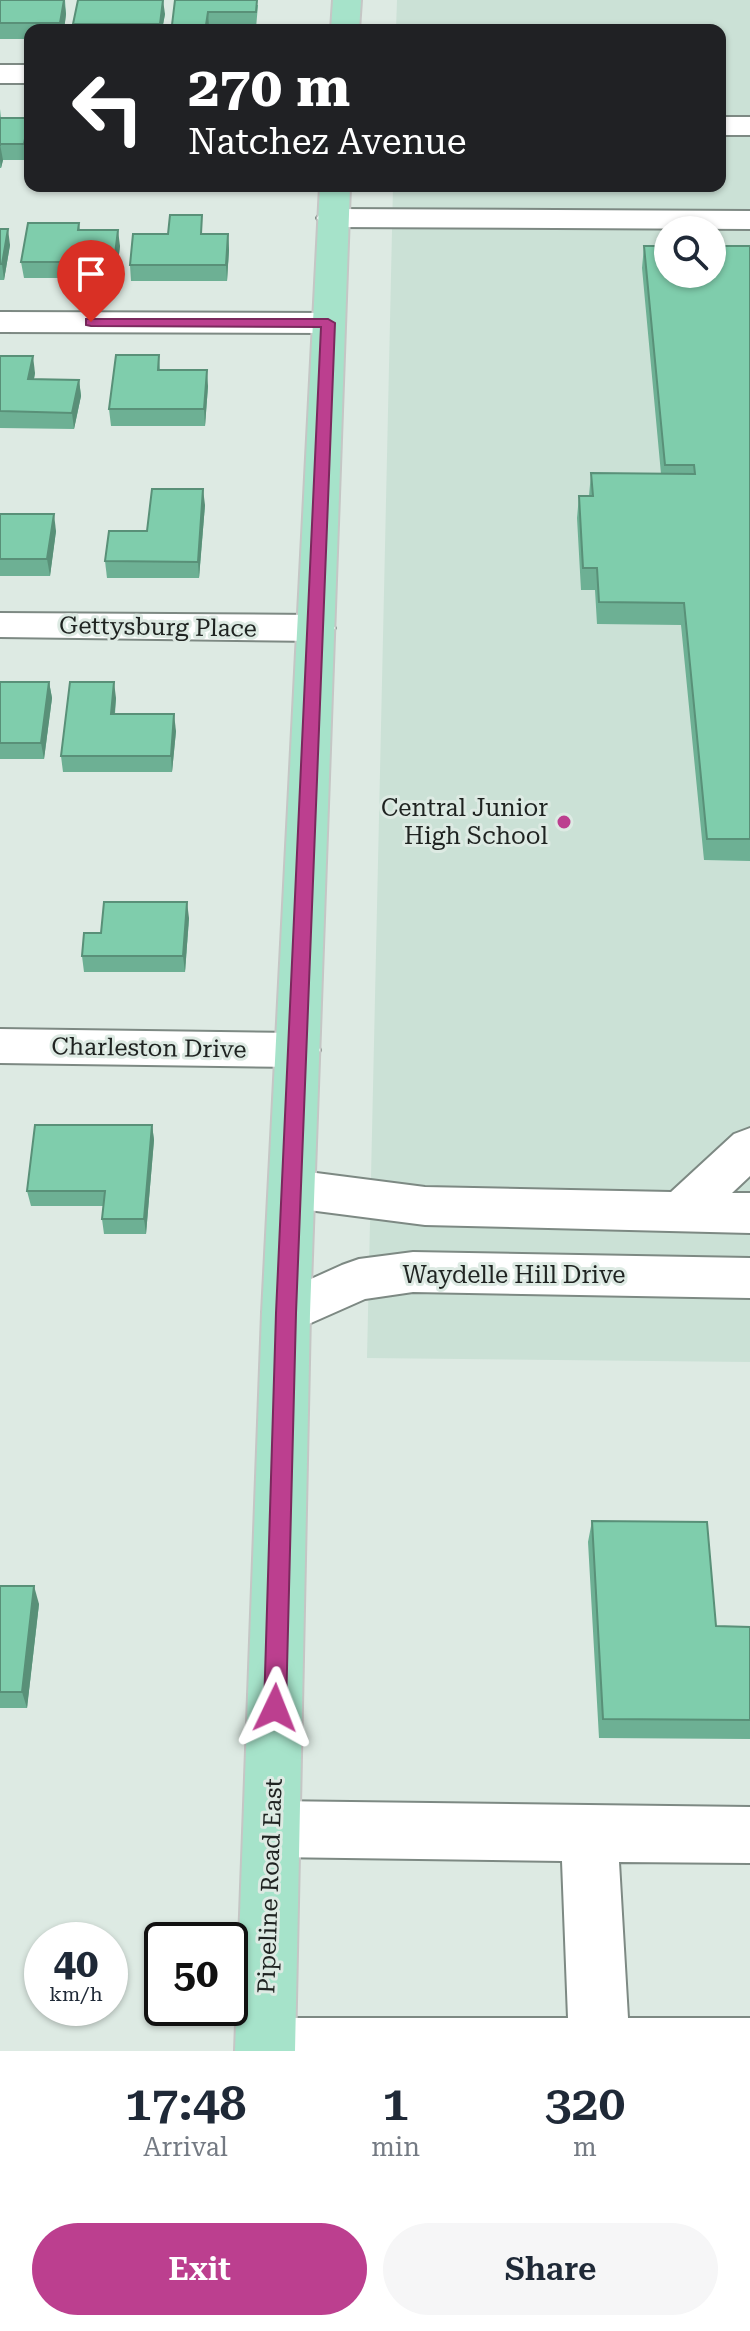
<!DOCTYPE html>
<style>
:root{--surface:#fff;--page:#f6f6f7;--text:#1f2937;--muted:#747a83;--accent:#bc3f8f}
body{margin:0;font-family:"Roboto Serif",serif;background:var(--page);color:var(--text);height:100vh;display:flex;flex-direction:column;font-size:30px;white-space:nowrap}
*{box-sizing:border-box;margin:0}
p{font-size:26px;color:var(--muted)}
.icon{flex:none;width:44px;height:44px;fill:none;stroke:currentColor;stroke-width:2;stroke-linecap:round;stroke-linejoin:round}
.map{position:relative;height:2051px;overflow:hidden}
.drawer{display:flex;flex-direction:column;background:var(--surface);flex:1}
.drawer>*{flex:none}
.banner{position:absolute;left:24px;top:24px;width:702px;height:168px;border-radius:16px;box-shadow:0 2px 6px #0004;background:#202124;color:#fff;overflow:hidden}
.buttons{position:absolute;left:654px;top:216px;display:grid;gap:16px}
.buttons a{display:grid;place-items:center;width:72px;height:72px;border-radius:50%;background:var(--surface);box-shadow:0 2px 6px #0004;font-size:40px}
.speed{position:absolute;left:24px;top:1922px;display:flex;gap:16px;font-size:40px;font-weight:700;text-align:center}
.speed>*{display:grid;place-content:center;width:104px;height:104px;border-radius:50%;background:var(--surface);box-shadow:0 2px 6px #0004;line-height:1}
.speed small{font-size:20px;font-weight:400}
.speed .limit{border:4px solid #111;border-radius:12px;background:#fff;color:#111}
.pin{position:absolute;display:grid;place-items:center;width:68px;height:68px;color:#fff;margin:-82px -34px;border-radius:50% 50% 50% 0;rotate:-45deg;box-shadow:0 0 8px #0007}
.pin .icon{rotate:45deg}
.me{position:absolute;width:88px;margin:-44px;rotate:2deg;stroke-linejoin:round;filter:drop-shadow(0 0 6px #0008)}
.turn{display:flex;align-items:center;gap:28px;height:168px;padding:0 32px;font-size:36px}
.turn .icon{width:104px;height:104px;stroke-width:2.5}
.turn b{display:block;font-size:56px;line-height:68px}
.eta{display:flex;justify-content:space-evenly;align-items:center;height:136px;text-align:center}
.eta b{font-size:48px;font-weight:600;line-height:56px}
.action{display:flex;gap:16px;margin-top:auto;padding:16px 32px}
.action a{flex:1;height:92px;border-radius:48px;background:var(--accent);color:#fff;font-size:32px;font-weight:600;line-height:92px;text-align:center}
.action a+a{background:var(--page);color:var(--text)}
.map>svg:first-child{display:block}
.built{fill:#cbe1d6;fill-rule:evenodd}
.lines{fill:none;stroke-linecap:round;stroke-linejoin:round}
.minor-casing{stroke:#7d8983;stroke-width:4}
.major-casing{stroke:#c5c6c5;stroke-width:4}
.minor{fill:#fff;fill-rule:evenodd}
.major{fill:#a6e3ca;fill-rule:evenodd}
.wall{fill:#6db094}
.shaded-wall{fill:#599078}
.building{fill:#7fcdac;stroke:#599078;stroke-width:2}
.route{fill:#bc3f8f;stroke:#7a295d;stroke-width:2}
.poi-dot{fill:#bc3f8f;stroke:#ddeae3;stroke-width:3}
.labels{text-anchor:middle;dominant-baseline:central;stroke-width:6;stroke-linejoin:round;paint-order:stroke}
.street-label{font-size:24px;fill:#1f2321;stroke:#ddeae3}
.poi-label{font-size:24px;fill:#1f2321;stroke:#ddeae3;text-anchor:end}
</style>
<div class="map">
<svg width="750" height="2051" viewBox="0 0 750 2051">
<rect width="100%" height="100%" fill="#ddeae3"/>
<path class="built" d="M397,0H750V1362L367,1358L393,186H720V30H396ZM668,230H712V274H668Z"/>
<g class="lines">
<g class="minor-casing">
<g id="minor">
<rect x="0" y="65" width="30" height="18"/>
<rect x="720" y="117" width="30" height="18"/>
<path d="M333,209L750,211V229L333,227L322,225L317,218L322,211Z"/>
<path d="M0,312L328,313L340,316L344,323L340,330L328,333L0,332Z"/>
<path d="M0,613L316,615L329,619L335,628L329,637L316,641L0,637Z"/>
<path d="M0,1029L298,1033L314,1038L320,1050L314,1062L298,1067L0,1063Z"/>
<path d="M750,1128V1176L732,1193H750V1233L425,1225L293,1208L277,1203L270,1189L277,1175L293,1170L425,1187L671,1192L734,1134Z"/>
<path d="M413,1252L750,1258V1298L413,1292L365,1299L286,1334L269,1328L262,1313L269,1298L342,1265L359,1259Z"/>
<path d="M272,1801L750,1807V1863L619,1862L628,2018H750V2051H236L244,2027L265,2018H568L562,1861L272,1857L252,1849L244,1829L252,1809Z"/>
</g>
</g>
<g class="major-casing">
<g id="major">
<path d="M333,0H361L359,30H331Z"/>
<path d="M320,186H350L310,1313L295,2051H235L262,1313Z"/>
</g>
</g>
<use href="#minor" class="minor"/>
<use href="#major" class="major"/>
</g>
<g class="wall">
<path d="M0,0H65L66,14L64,30H30V39H0Z"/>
<path d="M175,0L258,5L256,28L209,27L208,30H172Z"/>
<path d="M165,14L162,30H74L73,24Z"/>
<path d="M0,109L1,118L30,125V139L26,160H3L1,168H0Z"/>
<path d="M79,223L80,230L120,246L116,278H24L21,262Z"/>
<path d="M0,229L10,245L4,280H0Z"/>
<path d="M203,234H228L229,250L227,281H131L130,265Z"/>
<path d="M644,246H750V861L704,860L681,625L597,624L595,590H581L577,518L579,496H589L591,473L661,474L642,268Z"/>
<path d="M159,355L160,370L208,386L205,426H111L109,409Z"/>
<path d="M0,356L35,373L34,379L79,380L81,396L74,429L0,428Z"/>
<path d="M205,505L199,578H107L105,561L147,531Z"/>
<path d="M0,514L56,531L50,576H0Z"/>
<path d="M0,682H49L52,698L44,759H0Z"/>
<path d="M116,698L115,714L176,731L172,772H63L61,756Z"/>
<path d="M189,918L185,972H84L82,956L101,933Z"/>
<path d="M152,1125L154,1140L146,1234H104L102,1219L103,1206H31L27,1191Z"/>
<path d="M592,1521L716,1626L750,1627V1739L599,1738L588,1542Z"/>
<path d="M0,1586L39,1604L27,1708H0Z"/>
</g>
<g class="shaded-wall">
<path d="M64,0L66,14L64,30H61L60,23Z"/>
<path d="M163,0L165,14L162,30H160Z"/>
<path d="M208,12L209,27L208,30H206Z"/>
<path d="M29,118L30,139L26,160L24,144Z"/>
<path d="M0,144L3,160L1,168L0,160Z"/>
<path d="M8,229L10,245L4,280L2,264Z"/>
<path d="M118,230L120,246L116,278L114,262Z"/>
<path d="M228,234L229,250L227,281L226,265Z"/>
<path d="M33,356L35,373L31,395L28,379Z"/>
<path d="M207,370L208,386L205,426L204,409Z"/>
<path d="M79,380L81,396L74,429L72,413Z"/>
<path d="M203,489L205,505L199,578L198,562Z"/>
<path d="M54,514L56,531L50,576L47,559Z"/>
<path d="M49,682L52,698L44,759L41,743Z"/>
<path d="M114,682L116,698L113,731L111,714Z"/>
<path d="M174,714L176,731L172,772L171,756Z"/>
<path d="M187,902L189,918L185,972L183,956Z"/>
<path d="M152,1125L154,1140L146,1234L144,1219Z"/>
<path d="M34,1586L39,1604L27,1708L22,1692Z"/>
</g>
<g class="building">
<path d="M0,0H64L60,23H0Z"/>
<path d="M78,0H163L160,24H73Z"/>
<path d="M175,0H257L256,12H208L206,25H172Z"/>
<path d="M0,118H29L24,144H0V146Z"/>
<path d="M170,215H202L201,234H228L226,265H130L133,234H168Z"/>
<path d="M28,223H79L78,230H118L114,262H21Z"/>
<path d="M0,229H8L2,264H0Z"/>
<path d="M644,246H668V274H712V246H750V839H707L684,603L599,602L597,568H583L579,496H593L591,473L695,474L694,465H665Z"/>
<path d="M116,355H159L158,370H207L204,409H109Z"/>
<path d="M0,356H33L28,379L79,380L72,413L0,411Z"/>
<path d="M152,489H203L198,562L105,561L109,531H147Z"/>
<path d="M0,514H54L47,559H0Z"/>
<path d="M0,682H49L41,743H0Z"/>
<path d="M70,682H114L111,714H174L171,756H61Z"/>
<path d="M104,902H187L183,956H82L84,933H101Z"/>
<path d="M35,1125H152L144,1219H102L105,1191H27Z"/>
<path d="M592,1521L707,1522L716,1626L750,1627V1720L603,1719Z"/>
<path d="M0,1586H34L22,1692H0Z"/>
</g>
<path class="route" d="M86,319H328L335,323L296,1313L286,1708L283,1715L275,1719L267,1715L264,1708L276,1313L321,327L91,326L86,325Z"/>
<circle class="poi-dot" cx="564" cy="822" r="8"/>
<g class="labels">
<g class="street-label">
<text transform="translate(158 627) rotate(1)">Gettysburg Place</text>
<text transform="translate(149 1048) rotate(1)">Charleston Drive</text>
<text x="514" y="1275">Waydelle Hill Drive</text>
<text transform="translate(270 1886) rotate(-88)">Pipeline Road East</text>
</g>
<g class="poi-label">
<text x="548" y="808">Central Junior<tspan x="548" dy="28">High School</tspan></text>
</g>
</g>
</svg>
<div class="buttons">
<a><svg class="icon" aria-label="search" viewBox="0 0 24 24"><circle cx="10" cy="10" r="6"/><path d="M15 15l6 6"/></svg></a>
</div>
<div class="speed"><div>40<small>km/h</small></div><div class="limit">50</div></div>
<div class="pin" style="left:91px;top:322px;background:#d93025"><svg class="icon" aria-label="arrive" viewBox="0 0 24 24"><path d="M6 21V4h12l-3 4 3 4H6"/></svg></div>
<svg class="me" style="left:275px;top:1708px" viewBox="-20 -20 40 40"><path d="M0-17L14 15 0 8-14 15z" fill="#bc3f8f" stroke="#fff" stroke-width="4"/></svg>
<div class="banner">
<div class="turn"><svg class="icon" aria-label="left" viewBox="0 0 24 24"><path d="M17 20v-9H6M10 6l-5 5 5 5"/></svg><div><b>270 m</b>Natchez Avenue</div></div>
</div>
</div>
<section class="drawer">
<div class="eta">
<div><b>17:48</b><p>Arrival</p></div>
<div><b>1</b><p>min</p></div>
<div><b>320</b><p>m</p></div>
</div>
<div class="action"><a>Exit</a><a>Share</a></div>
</section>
